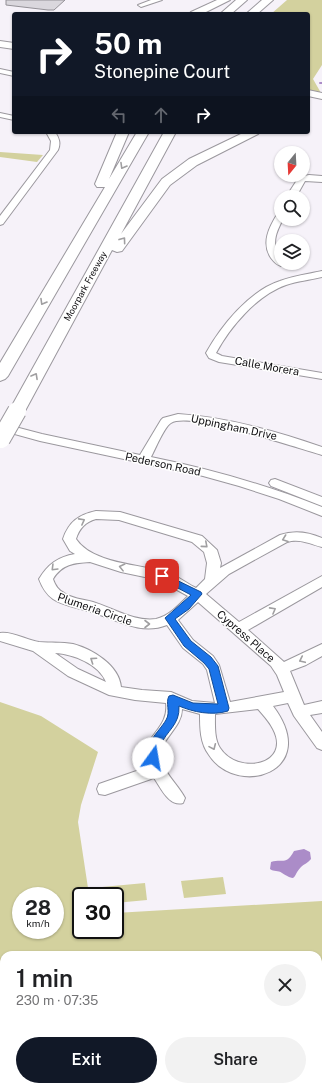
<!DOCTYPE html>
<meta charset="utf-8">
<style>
:root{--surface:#fff;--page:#f2f2f2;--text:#202124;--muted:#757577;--accent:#111827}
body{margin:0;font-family:"Public Sans",sans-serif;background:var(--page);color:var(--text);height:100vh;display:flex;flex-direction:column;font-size:15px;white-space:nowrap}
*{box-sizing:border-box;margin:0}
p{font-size:13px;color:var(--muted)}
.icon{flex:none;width:22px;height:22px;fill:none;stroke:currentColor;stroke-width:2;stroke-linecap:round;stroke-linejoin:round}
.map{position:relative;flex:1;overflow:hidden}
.drawer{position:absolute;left:0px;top:951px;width:322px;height:140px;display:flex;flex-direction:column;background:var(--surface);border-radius:12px 12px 0 0;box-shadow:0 1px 3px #0004}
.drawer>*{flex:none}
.banner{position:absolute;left:12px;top:12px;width:298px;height:122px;border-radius:4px;box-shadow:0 1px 3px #0004;background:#111827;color:#fff;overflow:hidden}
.needle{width:26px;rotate:198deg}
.tools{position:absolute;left:274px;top:146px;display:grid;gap:8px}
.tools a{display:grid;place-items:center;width:36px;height:36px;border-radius:50%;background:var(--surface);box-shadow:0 1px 3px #0004;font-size:20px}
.speed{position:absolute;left:12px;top:887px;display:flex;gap:8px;font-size:20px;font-weight:700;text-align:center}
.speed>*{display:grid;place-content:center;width:52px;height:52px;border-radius:50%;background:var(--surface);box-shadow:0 1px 3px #0004;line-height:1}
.speed small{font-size:10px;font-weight:400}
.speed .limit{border:2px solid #111;border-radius:6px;background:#fff;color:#111}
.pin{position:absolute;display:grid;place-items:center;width:34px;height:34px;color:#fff;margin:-17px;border-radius:8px;box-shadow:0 2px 6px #0006}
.me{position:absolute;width:44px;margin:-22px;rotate:13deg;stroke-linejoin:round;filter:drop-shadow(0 0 3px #0008)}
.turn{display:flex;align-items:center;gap:14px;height:84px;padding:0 16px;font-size:18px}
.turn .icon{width:52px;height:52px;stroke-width:2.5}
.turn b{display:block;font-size:28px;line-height:34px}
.lanes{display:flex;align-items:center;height:38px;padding:0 16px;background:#0003;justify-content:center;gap:20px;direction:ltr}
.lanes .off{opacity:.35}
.round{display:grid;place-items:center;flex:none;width:42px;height:42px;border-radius:21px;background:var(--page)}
.head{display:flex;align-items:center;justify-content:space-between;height:68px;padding:0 16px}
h1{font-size:24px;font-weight:600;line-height:30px}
.button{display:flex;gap:8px;margin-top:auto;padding:8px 16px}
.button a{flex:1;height:46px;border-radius:24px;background:var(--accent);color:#fff;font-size:16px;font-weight:600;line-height:46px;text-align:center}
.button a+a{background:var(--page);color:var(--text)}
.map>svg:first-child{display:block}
.green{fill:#d3d19e;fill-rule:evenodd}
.water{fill:#ab8cc8}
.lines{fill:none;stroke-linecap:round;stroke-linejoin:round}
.stream{stroke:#ab8cc8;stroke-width:2}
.building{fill:#dad7dd;stroke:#949197}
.minor-casing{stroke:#9b989e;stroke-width:2}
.major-casing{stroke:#9b989e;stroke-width:2}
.highway-casing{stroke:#9b989e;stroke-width:2}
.minor{fill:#fff;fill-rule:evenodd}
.major{fill:#fff;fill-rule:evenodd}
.highway{fill:#fff;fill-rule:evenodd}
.highway-bridge-casing{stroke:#9b989e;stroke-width:20;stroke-linecap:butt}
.highway-bridge{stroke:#fff;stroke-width:18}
.oneway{stroke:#a09fa1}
.route{fill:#1a73e8;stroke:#114b97}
.labels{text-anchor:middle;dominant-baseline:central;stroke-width:3;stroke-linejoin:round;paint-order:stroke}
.far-street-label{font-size:9px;fill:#111013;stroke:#fff}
.street-label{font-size:11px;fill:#111013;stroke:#fff}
</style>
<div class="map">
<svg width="322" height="1091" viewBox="0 0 322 1091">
<rect width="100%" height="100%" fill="#f6f2f9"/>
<g class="green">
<path d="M287,0H322V65L313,79L321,93L308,90V14H271Z"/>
<path d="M0,152L43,155L37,162L0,157Z"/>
<path d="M0,702L41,716L98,752L81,805L78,822L88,888V896H81V930H115V913L322,901V1091H0ZM21,896H55V930H21ZM4,955H318V1087H4Z"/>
<path d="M223,877L226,894L184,898L181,881Z"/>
<path d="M145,883L147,900L115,903V896H103L102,887Z"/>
</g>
<path class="water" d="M304,849L310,852L311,859C308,863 304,864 301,867C292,876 298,883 282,873C278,870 274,872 270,869L271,862C283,858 286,866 294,851Z"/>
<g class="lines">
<path class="stream" d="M320,83H322"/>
</g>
<path class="building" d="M6,0H65L54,10H48L6,5Z"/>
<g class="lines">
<g class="minor-casing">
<g id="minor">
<path d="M151,0H162L141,7L138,5Z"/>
<path d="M0,69L14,72V76L0,73Z"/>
<path d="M0,113L14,116V120L0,117Z"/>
<path d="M46,132H55C59,138 61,143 58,150L3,224L0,225V216L50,150L51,141Z"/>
<path d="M309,175L322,176V182L305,181L296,197H286L299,177Z"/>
<path d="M281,212V219H283C278,229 272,240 277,251C279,256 281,257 281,263H286L281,266C277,265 274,262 271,258C261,243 269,227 278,213Z"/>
<path d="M322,271V277C310,280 297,281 286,285C257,295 230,327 216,353L222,356L322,373V379L219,362L209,358L206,353C221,326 249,291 280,281C293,276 308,274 322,271Z"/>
<path d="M178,414C226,417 276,431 322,447V455C297,448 190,411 171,423C164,427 155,450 151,457C210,469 267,485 322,507V516L279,499L239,486L203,476L40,441L0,430V423L42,434L140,455L161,420L163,418Z"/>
<path d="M275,479L322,497V506L271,486L269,483L271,480Z"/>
<path d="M96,511L120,512L202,536L217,550L221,563L220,568L280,535C295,530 308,532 322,538V547C310,544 300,538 287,542L229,574L206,594L239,622L322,576V587L248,630L284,662L322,644V656L306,665L290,671L304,705L322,701V713L310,715L322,732V750L317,748L294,716L288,703L273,706C322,771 238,799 209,755C200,743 200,728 200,714L182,709C182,730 155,741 162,762C166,775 178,785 185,798L183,803C169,807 161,788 154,778L105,795L99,794L97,789L99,784L148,767C136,738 170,731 166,703L135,700L109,695L68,676L33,651L0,641V633C12,631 26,640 39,642C50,643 62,642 73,644C92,649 119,665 121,687L142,690L171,692L192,701L215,703L207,670L203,664L183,648L167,625C139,636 114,618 88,611C76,607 63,606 53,599C46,594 42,587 39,579C48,564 58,557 75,554L70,551L63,539C69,522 78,515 96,511ZM96,519L119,520L192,542L204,552L207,563L205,579L196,588C186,583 176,575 166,572C138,564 93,564 76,539C79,529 85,522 96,519ZM90,562L121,572L159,580L188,596C179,605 169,616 156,619C134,622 113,608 93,602C83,599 73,599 64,593C58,590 55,585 53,579C62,564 74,563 90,562ZM198,602L271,666L277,675L284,692L230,702L219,665L213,656L193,640L178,620ZM55,653C73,654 99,664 106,682L78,669ZM258,709C263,715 269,721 273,729C292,765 238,776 220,748C214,739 215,724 215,714Z"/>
</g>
</g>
<g class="major-casing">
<g id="major">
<path d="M0,41L14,43V49L0,47Z"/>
<path d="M308,90L322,93V99L308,96Z"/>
</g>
</g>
<g class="highway-casing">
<g id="highway">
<path d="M217,0H230L202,14H189L191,12Z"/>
<path d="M236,0H247L231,14H220Z"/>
<path d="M262,0H273L257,14H246Z"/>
<path d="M117,132H129L109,179L137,132H149L8,376L5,379L0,381V363L105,187H97L95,184Z"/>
<path d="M164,132H176L121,234L162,179L189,159L245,132H260L258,134L197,165L170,185L122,251L117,252L112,250L25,411L23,414L17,416L11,414L9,411Z"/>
</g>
</g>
<use href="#minor" class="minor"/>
<use href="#major" class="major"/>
<use href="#highway" class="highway"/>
<g class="highway-bridge-casing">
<path id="highway-bridge" d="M1,439L17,411"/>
</g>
<use href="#highway-bridge" class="highway-bridge"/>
</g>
<defs><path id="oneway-chevron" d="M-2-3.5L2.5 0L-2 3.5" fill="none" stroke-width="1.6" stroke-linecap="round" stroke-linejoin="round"/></defs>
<g class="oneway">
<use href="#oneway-chevron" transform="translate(123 166) rotate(120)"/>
<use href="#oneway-chevron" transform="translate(123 240) rotate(-54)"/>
<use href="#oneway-chevron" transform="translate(43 302) rotate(120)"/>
<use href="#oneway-chevron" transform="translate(35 376) rotate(-61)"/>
<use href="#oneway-chevron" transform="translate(82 521) rotate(-28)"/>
<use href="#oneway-chevron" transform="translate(285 539) rotate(160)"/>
<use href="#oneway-chevron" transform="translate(205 545) rotate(41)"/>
<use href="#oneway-chevron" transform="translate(122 567) rotate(-166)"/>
<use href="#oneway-chevron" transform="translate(54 568) rotate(135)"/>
<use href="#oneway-chevron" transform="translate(273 610) rotate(-29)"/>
<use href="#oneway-chevron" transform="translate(147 624)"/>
<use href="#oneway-chevron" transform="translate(93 660) rotate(-146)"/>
<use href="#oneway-chevron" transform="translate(302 660) rotate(155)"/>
<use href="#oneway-chevron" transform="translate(213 747) rotate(66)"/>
</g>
<path class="route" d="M162,573L201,592L202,594L189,609L175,619L191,641L211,657L218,666L229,708L228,711C212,716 193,712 179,706C180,725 167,730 160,746C157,751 159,756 157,761L153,763L149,761C141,746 159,732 166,720C171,712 165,703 169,696L173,695L193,703L218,704L209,669L204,663L184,646L165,618L191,595L159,578L158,576Z"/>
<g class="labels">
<g class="far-street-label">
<text transform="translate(85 286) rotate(-61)">Moorpark Freeway</text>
</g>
<g class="street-label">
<text transform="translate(267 366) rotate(10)">Calle Morera</text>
<text transform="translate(234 427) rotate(12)">Uppingham Drive</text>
<text transform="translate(163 464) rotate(12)">Pederson Road</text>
<text transform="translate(95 609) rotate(19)">Plumeria Circle</text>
<text transform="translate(246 636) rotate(41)">Cypress Place</text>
</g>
</g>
</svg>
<div class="tools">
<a><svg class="needle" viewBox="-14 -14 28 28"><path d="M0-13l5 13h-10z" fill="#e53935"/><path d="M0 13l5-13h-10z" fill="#757577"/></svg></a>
<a><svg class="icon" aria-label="search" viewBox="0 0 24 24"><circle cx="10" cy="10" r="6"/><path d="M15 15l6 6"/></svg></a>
<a><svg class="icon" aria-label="layers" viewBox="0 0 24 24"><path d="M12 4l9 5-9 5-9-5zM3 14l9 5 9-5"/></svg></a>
</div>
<div class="speed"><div>28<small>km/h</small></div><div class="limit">30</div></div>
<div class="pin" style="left:162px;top:576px;background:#d93025"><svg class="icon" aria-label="arrive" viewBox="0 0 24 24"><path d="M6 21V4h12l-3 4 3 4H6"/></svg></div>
<svg class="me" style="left:153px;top:758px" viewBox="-20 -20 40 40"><circle r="19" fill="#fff"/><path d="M0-13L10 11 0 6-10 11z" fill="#1a73e8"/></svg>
<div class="banner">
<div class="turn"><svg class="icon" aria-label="right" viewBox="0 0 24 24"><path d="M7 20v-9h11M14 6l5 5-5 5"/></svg><div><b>50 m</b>Stonepine Court</div></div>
<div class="lanes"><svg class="icon off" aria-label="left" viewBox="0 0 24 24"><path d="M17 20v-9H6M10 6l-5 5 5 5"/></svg><svg class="icon off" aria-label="ahead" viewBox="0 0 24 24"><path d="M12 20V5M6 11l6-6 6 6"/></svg><svg class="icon" aria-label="right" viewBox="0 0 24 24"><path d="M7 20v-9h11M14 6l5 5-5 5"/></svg></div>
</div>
<section class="drawer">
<div class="head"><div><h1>1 min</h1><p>230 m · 07:35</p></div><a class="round"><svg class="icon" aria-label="close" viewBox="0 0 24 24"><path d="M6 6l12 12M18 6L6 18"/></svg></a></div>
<div class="button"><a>Exit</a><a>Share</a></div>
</section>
</div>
